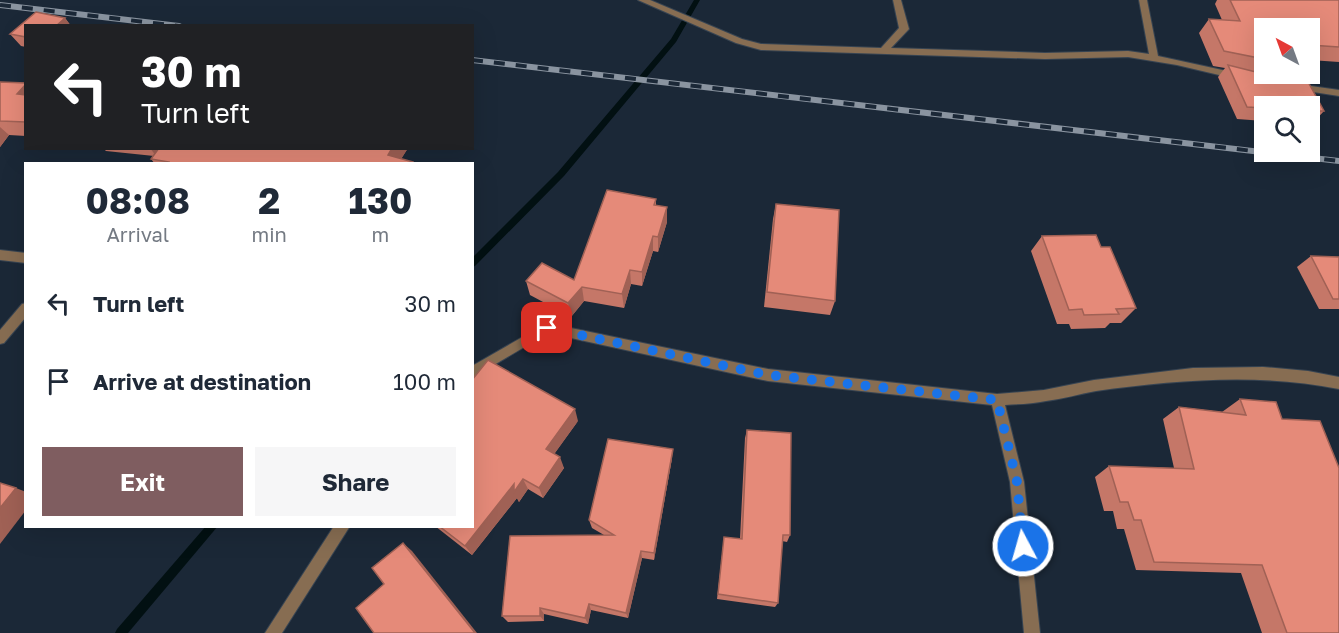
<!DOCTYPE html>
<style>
:root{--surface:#fff;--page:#f6f6f7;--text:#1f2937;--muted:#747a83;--accent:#7f5d60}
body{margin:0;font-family:"Golos Text",sans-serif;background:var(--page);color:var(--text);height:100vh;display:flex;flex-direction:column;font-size:22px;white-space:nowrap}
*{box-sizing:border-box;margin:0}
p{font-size:20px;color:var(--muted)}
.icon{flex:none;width:33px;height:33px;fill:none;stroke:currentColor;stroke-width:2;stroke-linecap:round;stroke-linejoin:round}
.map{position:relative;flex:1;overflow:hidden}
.sheet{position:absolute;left:24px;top:162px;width:450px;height:366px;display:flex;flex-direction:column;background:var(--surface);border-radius:0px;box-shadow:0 6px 24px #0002}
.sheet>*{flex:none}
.top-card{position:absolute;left:24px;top:24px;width:450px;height:126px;border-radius:0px;box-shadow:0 6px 24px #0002;background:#202124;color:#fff;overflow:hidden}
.needle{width:39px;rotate:319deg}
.tools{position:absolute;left:1254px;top:18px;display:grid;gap:12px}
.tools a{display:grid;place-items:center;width:66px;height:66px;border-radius:0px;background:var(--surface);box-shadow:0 6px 24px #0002;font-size:30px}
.pin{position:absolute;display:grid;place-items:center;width:51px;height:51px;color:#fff;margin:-26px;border-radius:12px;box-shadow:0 3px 9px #0006}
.me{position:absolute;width:66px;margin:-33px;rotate:354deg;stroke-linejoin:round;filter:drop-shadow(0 0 4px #0008)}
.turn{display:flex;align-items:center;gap:21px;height:126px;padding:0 18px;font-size:27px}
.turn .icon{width:78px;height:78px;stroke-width:2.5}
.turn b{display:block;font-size:42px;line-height:51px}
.eta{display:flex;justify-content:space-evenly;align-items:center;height:102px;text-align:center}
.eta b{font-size:36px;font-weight:700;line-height:42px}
.primary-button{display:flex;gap:12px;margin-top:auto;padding:12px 18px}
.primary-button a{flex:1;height:69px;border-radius:0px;background:var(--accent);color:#fff;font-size:24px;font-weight:700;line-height:69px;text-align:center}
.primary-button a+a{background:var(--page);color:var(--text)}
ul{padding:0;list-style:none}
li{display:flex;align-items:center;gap:18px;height:78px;padding:0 18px}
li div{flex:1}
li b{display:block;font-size:22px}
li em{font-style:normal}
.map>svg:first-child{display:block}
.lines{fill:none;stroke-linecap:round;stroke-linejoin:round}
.stream{fill:#021012;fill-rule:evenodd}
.street-casing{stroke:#374452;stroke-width:2}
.street{fill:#876d52;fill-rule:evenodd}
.rail-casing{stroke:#8a94a0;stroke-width:6}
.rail{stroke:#1b2837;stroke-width:4;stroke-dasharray:11;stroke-linecap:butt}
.wall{fill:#c57768}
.shaded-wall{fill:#a06155}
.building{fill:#e58a79;stroke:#a06155;stroke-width:1.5}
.route{stroke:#1a73e8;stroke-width:10;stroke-dasharray:0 18}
</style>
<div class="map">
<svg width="1339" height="633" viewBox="0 0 1339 633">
<rect width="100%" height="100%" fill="#1b2837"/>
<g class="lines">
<g class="stream">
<path d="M694,0H700L676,42L564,176L475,266L472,267V258L558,172L671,39Z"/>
<path d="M206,526H218L128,633H115L117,629Z"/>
</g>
<g class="street-casing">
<g id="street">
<path d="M638,0H650L742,39L761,44L881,48L899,28L893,0H901L909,29L891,48L1045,53L1128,51L1149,54L1139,0H1147L1158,56L1236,73L1241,76L1236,79L1177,65L1128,57L1045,59L761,50L736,43Z"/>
<path d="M1297,84L1339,90V96L1294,89L1292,87Z"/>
<path d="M0,250L26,253V263L0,260Z"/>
<path d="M26,303V317L4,343L0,344V330L22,304Z"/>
<path d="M547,323L768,369L997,394L1044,390L1094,380L1193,368L1263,367L1308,371L1339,377V389C1258,373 1177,380 1096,391C1079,394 1063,399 1046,401C1033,404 1018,404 1005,405L1024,482L1040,633H1024L1010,482L992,405L768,381L548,333L472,378V366Z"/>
<path d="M334,526H350L282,633H265Z"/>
</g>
</g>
<use href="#street" class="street"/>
<g class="rail-casing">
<g id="rail">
<path d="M0,5L179,26"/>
<path d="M472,60L1339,161"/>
</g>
</g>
<use href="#rail" class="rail"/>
</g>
<g class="wall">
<path d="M1217,0H1339V62L1310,60V28H1264V74H1297L1293,78L1324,111L1312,124L1310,123V106H1264V121L1237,119L1218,77L1225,68L1213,66L1199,33L1209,19L1222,20L1215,4Z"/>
<path d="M36,12L65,18L71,26H26V47L21,46L10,34Z"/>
<path d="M0,82L26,83V136L9,135L0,147Z"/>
<path d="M103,148H408L401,159L414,164H155L151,159L154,156L106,151Z"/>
<path d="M656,199V205L667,222L658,252L653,251L642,286L631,284L624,308L584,301L571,317L530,295L526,281L574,280Z"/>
<path d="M776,204L835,301L830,315L764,307L773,219Z"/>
<path d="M1042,236L1101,247L1136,308L1121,323H1110L1105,328L1071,329L1069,324H1057L1031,251Z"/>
<path d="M1311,256L1339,257V309H1319L1297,267Z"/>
<path d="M1240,399L1339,633H1262L1241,573L1136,570L1124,529H1117L1113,511H1104L1095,477L1109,466L1174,468L1163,419L1179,407L1222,412Z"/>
<path d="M578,421L554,454L564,468L543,498L528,489L519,502L517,498L472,555L435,526H472Z"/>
<path d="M747,430L790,535L787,542L782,541L778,603L775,607L717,599L724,537L740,539L745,438Z"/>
<path d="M672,458L654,560L642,558L628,618L591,610L588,624L544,614V621L508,622L502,616L604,535L592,528L589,520Z"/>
</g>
<g class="shaded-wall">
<path d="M65,18L71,26H56Z"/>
<path d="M26,84V103L17,94Z"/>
<path d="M0,127L9,135L0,147Z"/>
<path d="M150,148H162L156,156Z"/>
<path d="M392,148H408L398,164L388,155Z"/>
<path d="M667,207V222L658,252V237Z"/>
<path d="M653,236V251L642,286V272Z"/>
<path d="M630,270L631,284L624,308L622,294Z"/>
<path d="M582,287L584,301L571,317L568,303Z"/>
<path d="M575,409L578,421L550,460L546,449Z"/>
<path d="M673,449L672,458L654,560V553Z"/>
<path d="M560,457L564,468L543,498L539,488Z"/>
<path d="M523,479L528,489L519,502L517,498L472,555L465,546L514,484Z"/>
<path d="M16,488L26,492V510L0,544V508Z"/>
<path d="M403,543L412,551L477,633H475Z"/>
<path d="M641,551L642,558L628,618L626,613Z"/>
<path d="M589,604L591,610L588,624L585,618Z"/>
<path d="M540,608L544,614V621L540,616Z"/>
</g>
<g class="building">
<path d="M1230,0H1339V47L1310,45V28H1264V59L1224,51L1209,19L1240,21Z"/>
<path d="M36,12L65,18L56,26H26V37L10,34Z"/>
<path d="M1228,65L1264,74L1307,80L1324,111H1310V106H1264V108L1247,107Z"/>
<path d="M0,82L26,83V84L17,94L26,95V122L0,121Z"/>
<path d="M159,148H392L388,155L413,162L412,164H168L169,162L151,159Z"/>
<path d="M607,190L656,199L654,205L667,207L658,237L653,236L642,272L630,270L622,294L582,287L568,303L526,281L542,263L574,280Z"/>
<path d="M776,204L839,210L835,301L767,292Z"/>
<path d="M1096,235L1101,247H1110L1136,308L1116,309L1119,314L1084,315L1082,309L1069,310L1042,236Z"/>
<path d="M1311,256L1339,257V299H1333Z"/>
<path d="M488,360L575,409L546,449L560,457L539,488L523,479L514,492V484L465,546L439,526H472V380Z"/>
<path d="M1240,399L1276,402L1282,419L1320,421L1339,468V633H1287L1262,565L1154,562L1141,520H1134L1128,502H1120L1109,466L1194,469L1179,407L1246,415Z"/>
<path d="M747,430L791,433L790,535H783L778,603L718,594L724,537L742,539Z"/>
<path d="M608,439L673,449L654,553L641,551L626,613L589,604L585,618L540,608V616H502L510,536L614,535L589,520Z"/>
<path d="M0,483L16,488L0,508Z"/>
<path d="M403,543L475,633H374L356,608L384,584L372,568Z"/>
</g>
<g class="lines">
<path class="route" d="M547,328L768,375L997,400L1017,482L1023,546"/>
</g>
</svg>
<div class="tools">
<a><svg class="needle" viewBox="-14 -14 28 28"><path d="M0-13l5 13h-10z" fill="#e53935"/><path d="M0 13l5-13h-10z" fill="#747a83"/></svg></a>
<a><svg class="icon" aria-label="search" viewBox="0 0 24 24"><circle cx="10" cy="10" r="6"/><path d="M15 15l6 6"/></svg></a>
</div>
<div class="pin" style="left:547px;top:328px;background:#d93025"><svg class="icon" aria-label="arrive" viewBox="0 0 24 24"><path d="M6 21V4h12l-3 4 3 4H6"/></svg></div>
<svg class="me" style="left:1023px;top:546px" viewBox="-20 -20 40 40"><circle r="17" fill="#1a73e8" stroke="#fff" stroke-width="3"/><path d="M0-11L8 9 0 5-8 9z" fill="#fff"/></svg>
<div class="top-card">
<div class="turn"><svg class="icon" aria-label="left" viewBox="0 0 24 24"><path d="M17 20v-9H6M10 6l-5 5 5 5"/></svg><div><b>30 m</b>Turn left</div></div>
</div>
<section class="sheet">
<div class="eta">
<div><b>08:08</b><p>Arrival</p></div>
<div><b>2</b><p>min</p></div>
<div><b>130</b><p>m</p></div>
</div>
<ul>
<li><svg class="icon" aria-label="left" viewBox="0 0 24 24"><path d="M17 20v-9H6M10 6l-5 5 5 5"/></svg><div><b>Turn left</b></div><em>30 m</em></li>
<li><svg class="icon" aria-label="arrive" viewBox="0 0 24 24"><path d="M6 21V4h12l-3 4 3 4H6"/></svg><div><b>Arrive at destination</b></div><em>100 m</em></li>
</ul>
<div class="primary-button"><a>Exit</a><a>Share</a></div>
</section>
</div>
